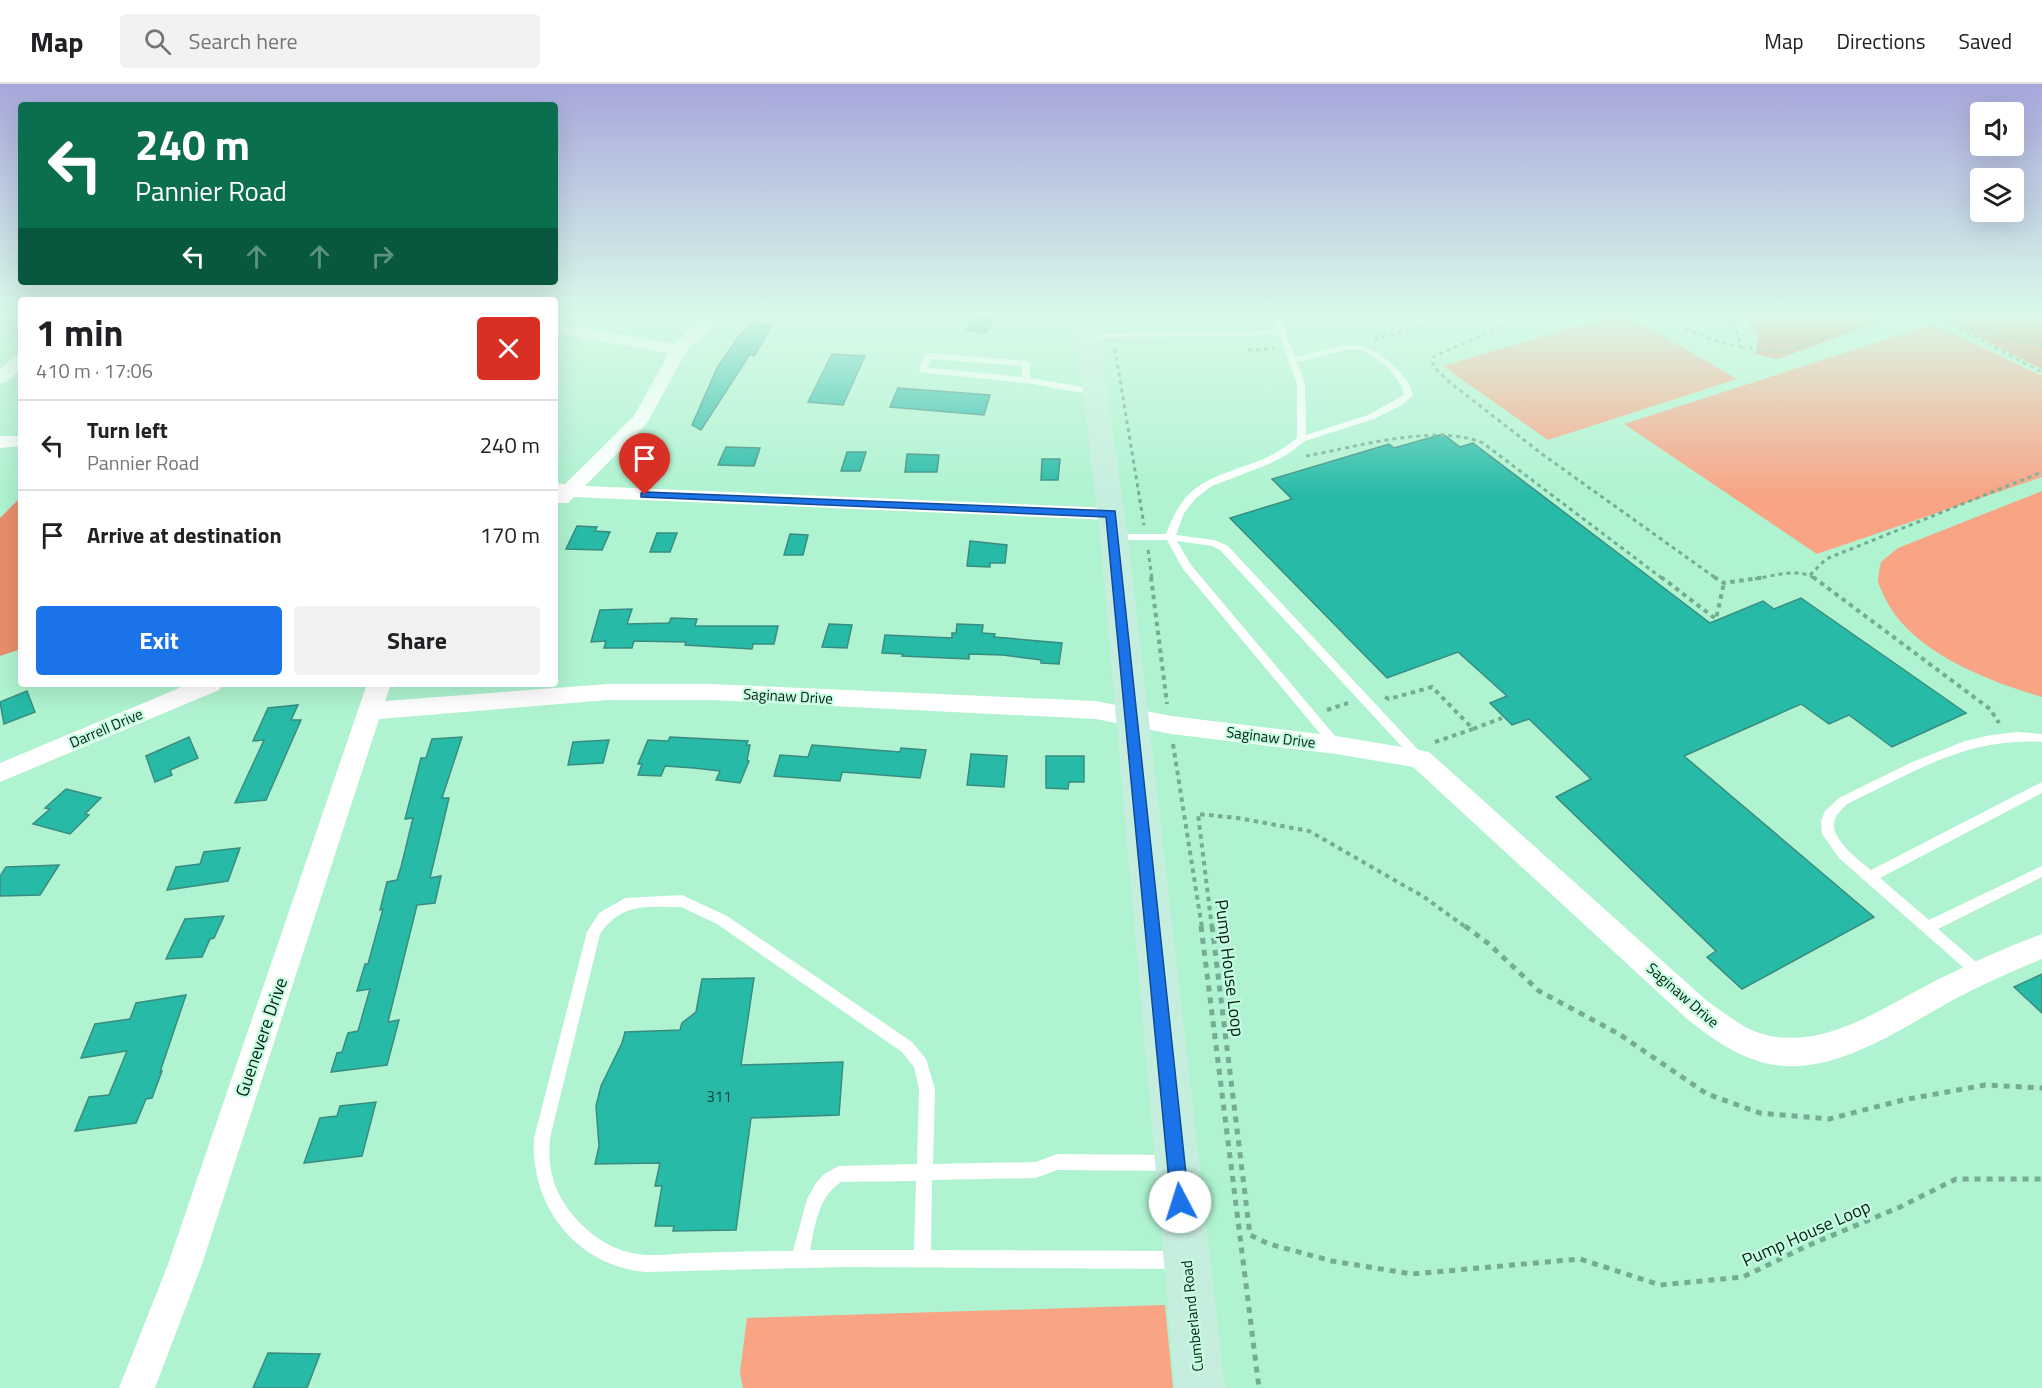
<!DOCTYPE html>
<meta charset="utf-8">
<style>
:root{--surface:#fff;--page:#f2f2f2;--text:#202124;--muted:#757577;--line:#e0e0e0;--accent:#1a73e8}
body{margin:0;font-family:"Titillium Web",sans-serif;background:var(--page);color:var(--text);height:100vh;display:flex;flex-direction:column;font-size:22px;white-space:nowrap}
*{box-sizing:border-box;margin:0}
p{font-size:20px;color:var(--muted)}
.icon{flex:none;width:33px;height:33px;fill:none;stroke:currentColor;stroke-width:2;stroke-linecap:round;stroke-linejoin:round}
.map{position:relative;flex:1;overflow:hidden}
.details{position:absolute;left:18px;top:213px;width:540px;height:390px;display:flex;flex-direction:column;background:var(--surface);border-radius:6px;box-shadow:0 6px 24px #0002}
.details>*{flex:none}
.guide{position:absolute;left:18px;top:18px;width:540px;height:183px;border-radius:6px;box-shadow:0 6px 24px #0002;background:#0b6e4f;color:#fff;overflow:hidden}
.tools{position:absolute;left:1970px;top:18px;display:grid;gap:12px}
.tools a{display:grid;place-items:center;width:54px;height:54px;border-radius:6px;background:var(--surface);box-shadow:0 6px 24px #0002;font-size:30px}
.pin{position:absolute;display:grid;place-items:center;width:51px;height:51px;color:#fff;margin:-62px -26px;border-radius:50% 50% 50% 0;rotate:-45deg;box-shadow:0 0 6px #0007}
.pin .icon{rotate:45deg}
.me{position:absolute;width:66px;margin:-33px;rotate:355deg;stroke-linejoin:round;filter:drop-shadow(0 0 4px #0008)}
.turn{display:flex;align-items:center;gap:21px;height:126px;padding:0 18px;font-size:27px}
.turn .icon{width:78px;height:78px;stroke-width:2.5}
.turn b{display:block;font-size:42px;line-height:51px}
.lanes{display:flex;align-items:center;height:57px;padding:0 18px;background:#0003;justify-content:center;gap:30px;direction:ltr}
.lanes .off{opacity:.35}
.round{display:grid;place-items:center;flex:none;width:63px;height:63px;border-radius:6px;background:var(--page)}
.overview{display:flex;align-items:center;justify-content:space-between;height:102px;padding:0 18px}
h1{font-size:36px;font-weight:700;line-height:45px}
.button{display:flex;gap:12px;margin-top:auto;padding:12px 18px}
.button a{flex:1;height:69px;border-radius:6px;background:var(--accent);color:#fff;font-size:24px;font-weight:700;line-height:69px;text-align:center}
.button a+a{background:var(--page);color:var(--text)}
ul{padding:0;list-style:none}
li{display:flex;align-items:center;gap:18px;height:90px;padding:0 18px;border-top:2px solid var(--line)}
li div{flex:1}
li b{display:block;font-size:22px}
li em{font-style:normal}
header{display:flex;align-items:center;gap:36px;box-sizing:border-box;height:84px;padding:0 30px;background:var(--surface);border-bottom:2px solid var(--line)}
header strong{font-size:28px}
nav{display:flex;gap:33px;margin-inline-start:auto;font-size:21px}
.search{width:420px;height:54px;background:var(--page);display:flex;align-items:center;gap:15px;box-sizing:border-box;padding:0 21px;border-radius:6px;color:var(--muted);font-size:22px}
.map>svg:first-child{display:block}
.green{fill:#f8a485}
.forest{fill:#e98e6c}
.building{fill:#27baa7;stroke:#398d80;stroke-width:1.5}
.lines{fill:none;stroke-linecap:round;stroke-linejoin:round}
.path-far2{stroke:#76ac91;stroke-width:3;stroke-dasharray:4 4;stroke-linecap:butt}
.path-far1{stroke:#76ac91;stroke-width:4;stroke-dasharray:4.5 4.5;stroke-linecap:butt}
.path{stroke:#76ac91;stroke-width:5;stroke-dasharray:6 6;stroke-linecap:butt}
.service{fill:#fff;fill-rule:evenodd}
.minor{fill:#fff;fill-rule:evenodd}
.secondary{fill:#c6eede;fill-rule:evenodd}
.route{fill:#1a73e8;stroke:#114b97;stroke-width:1.5}
.labels{text-anchor:middle;dominant-baseline:central;stroke-width:4.5;stroke-linejoin:round;paint-order:stroke}
.street-label{font-size:15px;fill:#042014;stroke:#c7fde0}
.near-number-label{font-size:15px;fill:#0d4639}
.near-street-label{font-size:18px;fill:#042014;stroke:#c7fde0}
</style>
<header>
<strong>Map</strong>
<div class="search"><svg class="icon" aria-label="search" viewBox="0 0 24 24"><circle cx="10" cy="10" r="6"/><path d="M15 15l6 6"/></svg>Search here</div>
<nav><a>Map</a><a>Directions</a><a>Saved</a></nav>
</header>
<div class="map">
<svg width="2042" height="1304" viewBox="0 0 2042 1304">
<rect width="100%" height="100%" fill="#aff3d0"/>
<g class="green">
<path d="M1617,230H1625L1737,295L1548,356L1443,282Z"/>
<path d="M1934,240L2042,292V393L1817,470L1624,340Z"/>
<path d="M2042,407V613C1988,597 1911,568 1885,514C1883,509 1879,502 1878,497C1878,491 1880,484 1881,478L1898,464Z"/>
<path d="M1165,1221L1173,1304H743L740,1288L747,1234Z"/>
</g>
<g class="forest">
<path d="M1742,230H1883V237L1777,275L1755,270L1758,252Z"/>
<path d="M1934,230H2042V285Z"/>
<path d="M18,416H21V565L0,572V434Z"/>
</g>
<g class="building">
<path d="M975,230H995L986,249L966,246Z"/>
<path d="M753,238L772,242L754,272L750,270L701,346L692,341L717,284L737,255Z"/>
<path d="M832,270L865,272L843,321L808,318Z"/>
<path d="M898,304L990,311L984,331L890,323Z"/>
<path d="M1443,350L1460,363L1473,359L1710,539L1763,517L1774,525L1801,514L1966,629L1892,663L1849,631L1829,640L1801,620L1684,672L1874,833L1742,905L1707,873L1716,867L1556,713L1591,695L1529,635L1512,641L1490,619L1507,612L1458,568L1387,594L1230,434L1292,415L1272,395L1389,360L1394,364Z"/>
<path d="M726,363L760,364L754,382L718,381Z"/>
<path d="M847,368H866L860,387H841Z"/>
<path d="M907,370L939,371L937,388H905Z"/>
<path d="M1042,375H1060L1058,396H1041Z"/>
<path d="M577,442L597,443L595,447L610,448L602,466L566,465Z"/>
<path d="M657,449H677L670,468H650Z"/>
<path d="M790,450L808,451L803,471H784Z"/>
<path d="M970,457L1007,461L1005,479H990V483L967,482Z"/>
<path d="M632,525L627,540L669,539L671,534L697,535L695,542H778L774,560H753L752,565L685,561L686,558L634,557L632,564H604L606,557L591,558L600,526Z"/>
<path d="M829,540L852,541L847,564L822,563Z"/>
<path d="M957,540L983,541L982,549L995,550L994,553L1062,559L1059,580L1041,579V576L1003,571L969,570V575L902,572L903,570L882,569L885,551L952,554V549H956Z"/>
<path d="M27,607L35,628L4,640L0,618Z"/>
<path d="M298,621L291,636H301L266,716L235,719L264,656L253,657L268,624Z"/>
<path d="M189,653L198,674L170,686L172,691L155,698L146,672Z"/>
<path d="M462,653L442,714H449L430,794L441,792L435,819L417,821L388,938L399,936L387,981L331,988L337,969L342,968L348,949L358,947L370,905L357,907L365,880H368L383,825L380,826L387,798L397,796L401,783L413,734L405,735L421,674H426L432,655Z"/>
<path d="M670,653L748,657L746,661H750L747,676L749,677L740,699L716,696L720,687L694,684L665,682L661,692L638,691L642,680H638L648,656L668,657Z"/>
<path d="M609,656L603,679L568,681L573,658Z"/>
<path d="M812,661L900,668L901,664L926,666L920,694L842,688L840,697L774,692L780,671L808,673Z"/>
<path d="M971,670L1007,672L1004,703L967,701Z"/>
<path d="M1046,672H1084V698H1069L1068,705L1046,704Z"/>
<path d="M66,705L101,714L85,730L89,731L70,750L33,740L50,725L45,724Z"/>
<path d="M240,764L228,797L167,806L176,783L200,780L204,768Z"/>
<path d="M59,781L40,811L0,812V792L6,783Z"/>
<path d="M224,832L214,854L210,855L202,873L166,875L185,835Z"/>
<path d="M2042,890V929L2014,903Z"/>
<path d="M754,894L741,981L843,978L839,1031L751,1034L736,1146L673,1147L674,1142H655L662,1102H655L660,1079L595,1080L599,1062L596,1022L601,1002L622,959L625,948L680,946L682,939L696,928L702,895Z"/>
<path d="M186,911L160,988L162,987L152,1014L146,1015L136,1039L75,1047L89,1013L109,1011L127,967L81,974L95,940L130,935L136,919Z"/>
<path d="M376,1018L362,1072L304,1079L320,1034L337,1032L340,1022Z"/>
<path d="M268,1269L320,1270L307,1304H253Z"/>
</g>
<g class="lines">
<g class="path-far2">
<path d="M1531,230L1433,273V282L1448,297L1542,370L1717,495"/>
<path d="M1648,230L1713,256L1741,263L1736,245L1725,230"/>
<path d="M1922,230L1958,244L2042,288"/>
<path d="M1961,244L1996,249L2042,261"/>
<path d="M1374,255L1472,230"/>
<path d="M1741,263L1785,268L1894,230"/>
<path d="M1115,265L1144,441"/>
<path d="M1248,266L1274,265"/>
<path d="M1306,372C1356,363 1436,339 1483,359L1663,495"/>
<path d="M1148,466L1152,495"/>
<path d="M1810,491L1826,475L2042,388"/>
<path d="M1755,495C1773,492 1800,483 1815,495"/>
</g>
<g class="path-far1">
<path d="M1151,493L1167,620"/>
<path d="M1661,493L1716,535L1724,499"/>
<path d="M1714,493L1724,499L1766,493"/>
<path d="M1813,493L1990,625L1999,639"/>
<path d="M1385,613L1389,615L1432,603L1473,645L1502,634"/>
<path d="M1327,626L1348,619"/>
<path d="M1435,658L1473,645"/>
<path d="M1173,660L1202,844"/>
<path d="M1212,844L1198,730L1238,734L1309,747L1424,813L1467,844"/>
</g>
<g class="path">
<path d="M1201,842L1259,1304"/>
<path d="M1212,842L1250,1151L1269,1160L1332,1177L1412,1190L1580,1175L1660,1201L1743,1193L1807,1162L1900,1123L1956,1095H2042"/>
<path d="M1465,842L1489,860L1539,907L1619,950L1707,1010L1760,1029L1829,1035L1903,1016L1985,1001L2042,1004"/>
</g>
<g class="service">
<path d="M1275,230H1283L1281,236L1295,273C1339,264 1360,247 1396,284C1404,293 1411,300 1413,312L1400,322L1374,335L1305,357L1288,370L1269,380L1212,402L1196,414L1184,429L1176,451L1214,456L1228,462L1424,672L1426,675L1424,678H1416L1220,466L1212,462L1177,457L1191,481L1340,658L1342,661L1340,664H1332L1183,485L1167,456H1114L1109,453L1114,450H1166C1172,435 1178,421 1189,410C1209,391 1237,386 1261,376C1275,370 1286,363 1297,354V300L1279,251L1088,254H1085V250L1277,247L1273,236ZM1346,266C1352,266 1359,265 1365,268C1381,275 1401,294 1404,311L1368,331L1306,351L1305,300L1297,278Z"/>
<path d="M928,269L1026,277L1030,280V294L1095,305L1099,308L1095,311L1026,299L920,288L919,286L924,272ZM931,275L1022,282V293L928,284Z"/>
<path d="M2017,648L2042,650V658C1966,653 1913,689 1847,720C1843,725 1837,729 1835,735C1827,753 1859,776 1871,786L2042,698V709L1880,794L1929,836L2042,782V793L1938,845L1983,884L1985,888L1983,892L1978,894L1973,892L1839,774L1822,750L1821,737L1825,727L1839,714L1910,679L1965,657L1991,651Z"/>
<path d="M682,811L727,832L912,958L926,975L935,1005L933,1080L1036,1078L1057,1070L1171,1071L1177,1073L1179,1079L1177,1085L1171,1087L1057,1086L1036,1094L932,1096L931,1166L1178,1167L1184,1170L1187,1176L1184,1182L1178,1185L847,1183L645,1188C576,1181 530,1122 534,1054L587,848L599,829L625,814ZM681,823L717,840L902,968L914,983L919,1005L917,1080L839,1082L824,1090L816,1099L807,1115L793,1167C759,1167 726,1168 692,1169C671,1170 649,1174 628,1168C595,1160 562,1127 553,1095C549,1081 549,1068 550,1054L600,850C622,818 646,823 681,823ZM916,1097L914,1166H810C815,1142 818,1113 841,1098Z"/>
</g>
<g class="minor">
<path d="M707,230H724L686,268L647,339L585,402L1111,424L1118,426L1121,430L1118,434L1111,436L574,413L568,419H555V399L565,400L634,332L669,269L555,249V239L675,260Z"/>
<path d="M21,271V285L6,298L0,299V285L15,272Z"/>
<path d="M0,352H21V362L0,364Z"/>
<path d="M189,600H223L219,606L0,698V679Z"/>
<path d="M367,600H391L385,617L608,600H711L1096,617L1171,632L1336,652L1420,666L1429,668L1706,916C1726,930 1745,947 1770,952C1831,963 1885,922 1937,896C1971,879 2006,863 2042,850V875C2013,887 1983,900 1955,915C1901,944 1835,993 1769,980C1737,973 1711,954 1686,934L1413,683L1336,670L1171,650L1096,635L711,616H608L379,635L201,1183L155,1304H119L167,1183Z"/>
</g>
<path class="secondary" d="M1074,230H1096L1128,453L1225,1304H1175L1100,453Z"/>
</g>
<linearGradient id="sky" x2="0" y2="1"><stop stop-color="#a7a7dc"/><stop offset="0.56" stop-color="#dbfaea"/><stop offset="1" stop-color="#dbfaea" stop-opacity="0"/></linearGradient>
<rect width="2042" height="412" fill="url(#sky)"/>
<path class="route" d="M645,408L1115,427L1189,1118L1187,1125L1180,1127L1173,1125L1171,1118L1106,433L641,413V409Z"/>
<g class="labels">
<g class="street-label">
<text transform="translate(788 612) rotate(3)">Saginaw Drive</text>
<text transform="translate(106 644) rotate(-23)">Darrell Drive</text>
<text transform="translate(1271 653) rotate(7)">Saginaw Drive</text>
<text transform="translate(1683 911) rotate(41)">Saginaw Drive</text>
<text transform="translate(1192 1232) rotate(-96)">Cumberland Road</text>
</g>
<g class="near-number-label">
<text x="719" y="1012">311</text>
</g>
<g class="near-street-label">
<text transform="translate(1230 884) rotate(83)">Pump House Loop</text>
<text transform="translate(261 953) rotate(-71)">Guenevere Drive</text>
<text transform="translate(1806 1149) rotate(-24)">Pump House Loop</text>
</g>
</g>
</svg>
<div class="tools">
<a><svg class="icon" aria-label="sound" viewBox="0 0 24 24"><path d="M4 9h4l5-4v14l-5-4H4zM17 9q2 3 0 6"/></svg></a>
<a><svg class="icon" aria-label="layers" viewBox="0 0 24 24"><path d="M12 4l9 5-9 5-9-5zM3 14l9 5 9-5"/></svg></a>
</div>
<div class="pin" style="left:645px;top:411px;background:#d93025"><svg class="icon" aria-label="arrive" viewBox="0 0 24 24"><path d="M6 21V4h12l-3 4 3 4H6"/></svg></div>
<svg class="me" style="left:1180px;top:1118px" viewBox="-20 -20 40 40"><circle r="19" fill="#fff"/><path d="M0-13L10 11 0 6-10 11z" fill="#1a73e8"/></svg>
<div class="guide">
<div class="turn"><svg class="icon" aria-label="left" viewBox="0 0 24 24"><path d="M17 20v-9H6M10 6l-5 5 5 5"/></svg><div><b>240 m</b>Pannier Road</div></div>
<div class="lanes"><svg class="icon" aria-label="left" viewBox="0 0 24 24"><path d="M17 20v-9H6M10 6l-5 5 5 5"/></svg><svg class="icon off" aria-label="ahead" viewBox="0 0 24 24"><path d="M12 20V5M6 11l6-6 6 6"/></svg><svg class="icon off" aria-label="ahead" viewBox="0 0 24 24"><path d="M12 20V5M6 11l6-6 6 6"/></svg><svg class="icon off" aria-label="right" viewBox="0 0 24 24"><path d="M7 20v-9h11M14 6l5 5-5 5"/></svg></div>
</div>
<section class="details">
<div class="overview"><div><h1>1 min</h1><p>410 m · 17:06</p></div><a class="round" style="background:#d93025;color:#fff"><svg class="icon" aria-label="close" viewBox="0 0 24 24"><path d="M6 6l12 12M18 6L6 18"/></svg></a></div>
<ul>
<li><svg class="icon" aria-label="left" viewBox="0 0 24 24"><path d="M17 20v-9H6M10 6l-5 5 5 5"/></svg><div><b>Turn left</b><p>Pannier Road</p></div><em>240 m</em></li>
<li><svg class="icon" aria-label="arrive" viewBox="0 0 24 24"><path d="M6 21V4h12l-3 4 3 4H6"/></svg><div><b>Arrive at destination</b></div><em>170 m</em></li>
</ul>
<div class="button"><a>Exit</a><a>Share</a></div>
</section>
</div>
